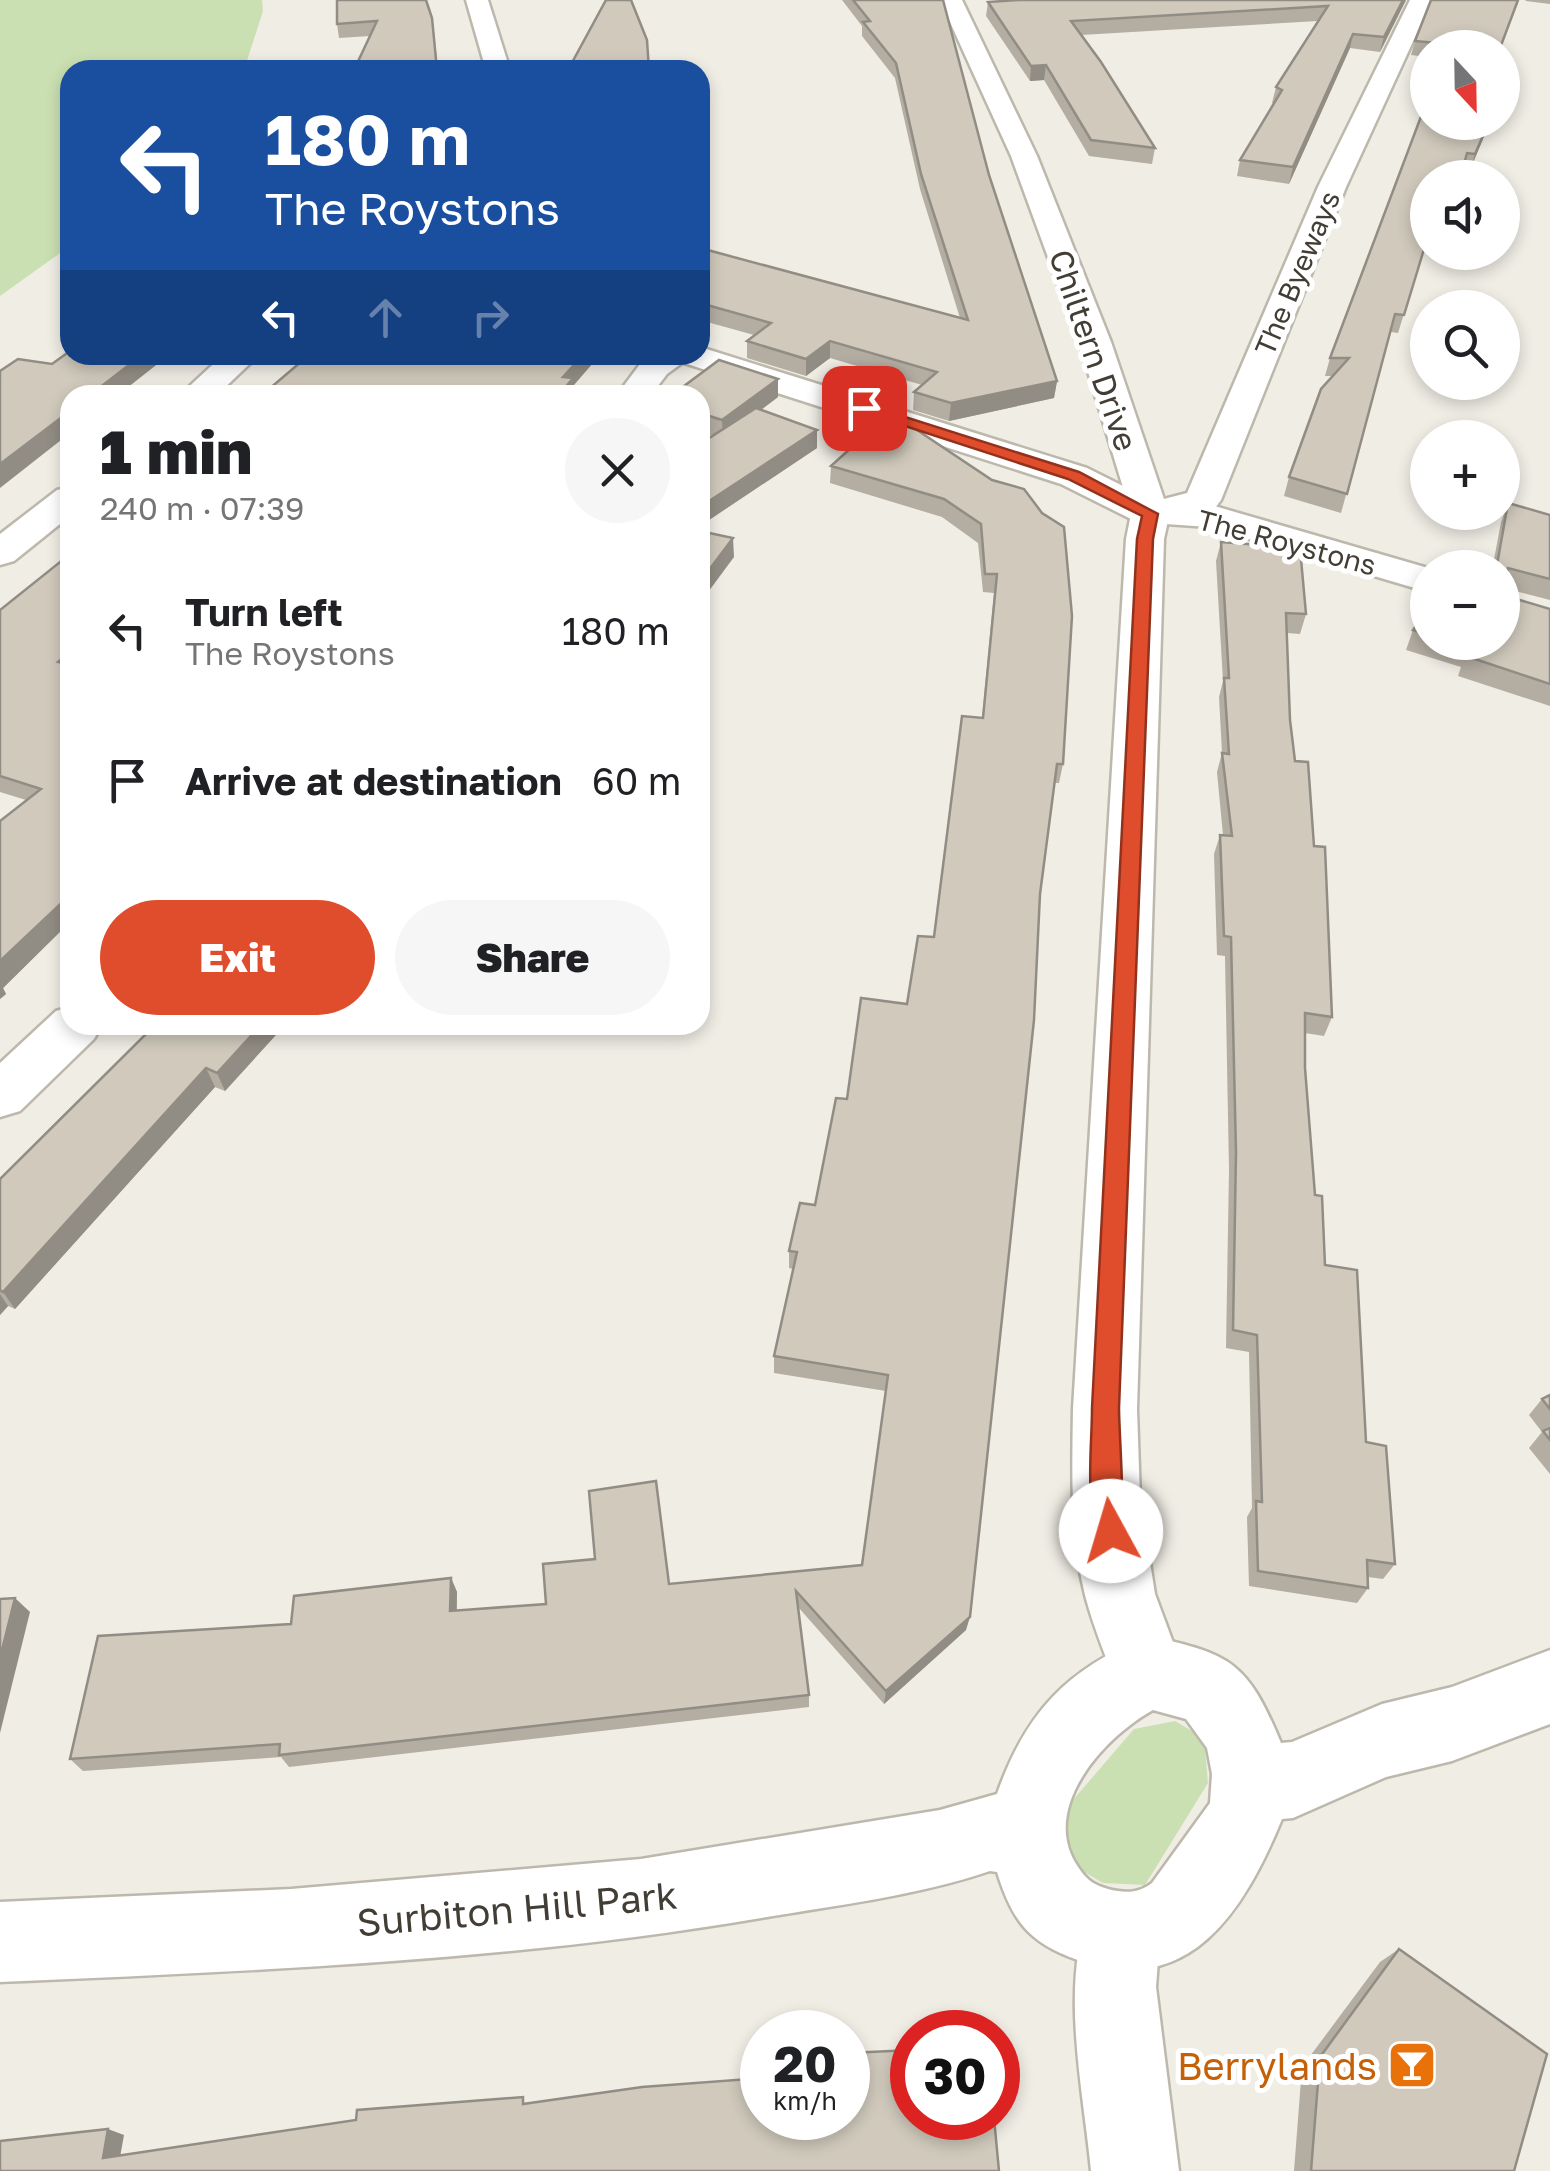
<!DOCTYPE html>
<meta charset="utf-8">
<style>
:root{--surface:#fff;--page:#f6f6f6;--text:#202124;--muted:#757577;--accent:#e04d2c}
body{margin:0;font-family:"Golos Text",sans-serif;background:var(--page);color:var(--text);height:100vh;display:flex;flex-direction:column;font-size:38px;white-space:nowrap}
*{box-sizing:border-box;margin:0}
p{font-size:32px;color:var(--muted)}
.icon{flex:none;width:55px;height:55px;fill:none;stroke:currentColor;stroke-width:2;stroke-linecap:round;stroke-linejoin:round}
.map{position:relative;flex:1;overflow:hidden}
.details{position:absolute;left:60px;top:385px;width:650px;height:650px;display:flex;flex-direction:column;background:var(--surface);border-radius:30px;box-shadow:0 5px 15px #0003}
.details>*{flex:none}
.guide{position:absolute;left:60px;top:60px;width:650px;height:305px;border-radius:30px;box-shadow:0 5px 15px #0003;background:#1a4fa0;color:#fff;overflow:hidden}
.needle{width:65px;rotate:158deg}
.controls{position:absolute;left:1410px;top:30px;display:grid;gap:20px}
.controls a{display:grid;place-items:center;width:110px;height:110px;border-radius:50%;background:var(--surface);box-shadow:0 5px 15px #0003;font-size:50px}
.speed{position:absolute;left:740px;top:2010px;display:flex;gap:20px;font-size:50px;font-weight:700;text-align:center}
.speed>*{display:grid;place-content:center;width:130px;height:130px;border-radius:50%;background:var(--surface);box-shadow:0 5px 15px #0003;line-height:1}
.speed small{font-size:25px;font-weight:400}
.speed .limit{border:15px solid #d22;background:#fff;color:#111}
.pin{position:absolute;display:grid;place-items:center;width:85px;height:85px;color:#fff;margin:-42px;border-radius:20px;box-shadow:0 5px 15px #0006}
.me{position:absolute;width:110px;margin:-55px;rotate:354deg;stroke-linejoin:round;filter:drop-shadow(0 0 8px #0008)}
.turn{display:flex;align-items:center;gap:35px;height:210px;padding:0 40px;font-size:45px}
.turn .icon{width:130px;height:130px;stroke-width:2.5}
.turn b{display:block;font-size:70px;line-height:85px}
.lanes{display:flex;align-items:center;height:95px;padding:0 40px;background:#0003;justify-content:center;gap:50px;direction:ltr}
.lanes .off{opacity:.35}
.round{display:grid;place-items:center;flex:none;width:105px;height:105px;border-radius:52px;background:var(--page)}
.overview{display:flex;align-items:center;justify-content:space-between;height:170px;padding:0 40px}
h1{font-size:60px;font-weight:800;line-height:75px}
.cta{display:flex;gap:20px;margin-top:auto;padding:20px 40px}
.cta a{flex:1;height:115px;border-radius:60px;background:var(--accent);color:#fff;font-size:40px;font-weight:800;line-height:115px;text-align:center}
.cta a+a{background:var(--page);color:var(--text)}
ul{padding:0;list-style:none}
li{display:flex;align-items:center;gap:30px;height:150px;padding:0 40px}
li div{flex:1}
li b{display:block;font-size:38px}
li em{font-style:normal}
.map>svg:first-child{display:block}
.green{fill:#cae0b2}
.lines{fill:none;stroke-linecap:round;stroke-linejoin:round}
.minor-casing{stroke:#bdb8ac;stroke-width:5}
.tertiary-casing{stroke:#bdb8ac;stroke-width:5}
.minor{fill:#fff;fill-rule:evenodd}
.tertiary{fill:#fff;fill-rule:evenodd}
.wall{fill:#b3ada2}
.shaded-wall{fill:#928d84}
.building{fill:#d0c9bc;stroke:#928d84;stroke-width:2.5}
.route{fill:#e04d2c;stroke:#92321d;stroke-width:2.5}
.labels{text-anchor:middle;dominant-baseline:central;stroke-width:10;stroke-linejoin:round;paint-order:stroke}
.far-street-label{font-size:28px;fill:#423d35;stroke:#fff}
.street-label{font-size:32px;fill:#423d35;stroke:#fff}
.near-street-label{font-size:38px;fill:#423d35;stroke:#fff}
.near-food-label{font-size:38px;fill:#c56008;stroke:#fff;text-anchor:end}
</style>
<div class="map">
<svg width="1550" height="2171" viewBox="0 0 1550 2171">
<rect width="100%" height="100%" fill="#f0ede5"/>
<g class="green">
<path d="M0,0H262L263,11L244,70H70V246L0,296Z"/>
<path d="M1175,1721L1204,1738L1208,1783L1145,1885L1103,1883L1074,1866L1063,1833L1067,1807L1134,1729Z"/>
</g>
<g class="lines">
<g class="minor-casing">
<g id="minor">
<path d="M940,0H962L1037,156L1111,342L1164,499L1187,493L1318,187L1410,0H1432L1346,187L1221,500L1215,508L1168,521L1164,539L1137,1409L1140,1499L1155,1594L1184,1672L1174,1698L1148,1708L1122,1698C1109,1665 1094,1630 1085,1595C1070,1535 1072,1470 1073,1409L1126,539L1131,514L1079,342L1011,156Z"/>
<path d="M652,355H693L667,374L651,395H617L643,360Z"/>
<path d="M70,1007V1025H102L94,1039L20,1111L0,1117V1063L56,1011Z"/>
<path d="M1120,1894L1149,1905L1160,1934L1156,1987L1179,2171H1091C1083,2087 1059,1984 1091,1905Z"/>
</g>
</g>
<g class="tertiary-casing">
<g id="tertiary">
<path d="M466,0H488L510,70H486Z"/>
<path d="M700,347L1087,468L1157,503L1211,505L1428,568V592L1209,527L1137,522L1061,484L681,362L677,355H700Z"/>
<path d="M223,355H259L217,395H180Z"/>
<path d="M70,487V516L14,561L0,565V534L57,490Z"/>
<path d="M1148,1636C1232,1654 1247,1662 1281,1743L1292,1742L1382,1704L1452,1687L1550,1650V1724L1452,1761L1386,1777L1293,1818L1282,1819C1244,1911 1189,2001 1075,1959C1028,1942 1012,1920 997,1872L990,1871C916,1896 838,1905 761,1918C510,1961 254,1971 0,1982V1902L291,1889L641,1859L940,1810L997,1794C1026,1712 1067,1669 1148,1636ZM1153,1710L1186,1719L1207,1748L1212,1774L1210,1803L1152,1883C1138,1894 1124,1893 1108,1889C1092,1884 1087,1880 1078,1867C1038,1809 1104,1737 1153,1710Z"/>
</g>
</g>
<use href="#minor" class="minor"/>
<use href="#tertiary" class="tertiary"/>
</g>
<g class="wall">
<path d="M337,0L434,32L438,70H354L370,36L339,38L337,24Z"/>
<path d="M842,0H943L989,175L1057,381L1054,398L949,421L913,410L914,392L922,385L830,358L806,376L747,358V341L754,335L700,320V248L960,318L920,189L895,78L862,36V26Z"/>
<path d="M1020,0H1406L1380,52L1350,48L1289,184L1237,176L1240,160L1274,103H1272L1276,87L1318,21L1081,35L1155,148L1152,164L1089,156L1044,80L1030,81L986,16L988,2Z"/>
<path d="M1431,0H1519L1501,48H1428V57L1411,55L1415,41Z"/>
<path d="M1525,0H1550V4L1526,1Z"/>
<path d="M1428,98L1490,122L1470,170L1462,169L1428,178V237L1398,333L1391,332L1341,513L1284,496L1289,477L1332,376H1325L1330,358Z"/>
<path d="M778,379V397L761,410L817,430V448L700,526V444L713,436L700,431V395Z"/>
<path d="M831,466L992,480L1063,764L1059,783H1054L1040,894L966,1630L884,1704L798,1607L809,1695V1707L289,1767L281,1757L83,1771L70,1759L291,1624L451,1578L457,1592V1611L546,1604L669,1584L862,1565L886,1391L774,1373V1356L793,1269L789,1268V1251L815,1205L847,1099L907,1004L934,937L982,718L994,593L983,592L978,543L942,517L830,483Z"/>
<path d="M1508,503L1550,515V600L1507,589L1506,596L1550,609V706L1458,676L1461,667L1406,650L1413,630L1428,609V642H1502L1493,565L1501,522Z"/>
<path d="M1221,542L1306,614L1300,634L1287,633L1290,720L1295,761L1314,846L1332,1017L1324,1036L1305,1033V1068L1315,1195L1325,1265L1395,1564L1383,1579L1368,1577V1588L1357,1603L1249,1586L1247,1517L1252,1508L1249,1352L1226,1348L1229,1170L1225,956L1217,955L1214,854L1220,835H1223L1217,772L1222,753L1219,697L1223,681L1216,561Z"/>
<path d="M70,554V922L3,988L6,994L0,999L26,800L0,792V610Z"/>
<path d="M285,1025L225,1091L215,1087L15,1309L8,1306L0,1315V1179Z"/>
<path d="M1550,1395V1474L1529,1448L1542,1432L1529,1415L1542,1399Z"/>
<path d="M1399,1949L1514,2171H1294L1302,2067L1380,1962Z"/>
</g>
<g class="shaded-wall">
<path d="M1403,0H1406L1380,52L1384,37Z"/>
<path d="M1353,34L1350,48L1289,184L1293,167Z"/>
<path d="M1046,65L1044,80L1030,81L1031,66Z"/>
<path d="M1489,122H1490L1470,170L1475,154Z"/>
<path d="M830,341V358L806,376V359Z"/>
<path d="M142,355H169L118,395H90Z"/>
<path d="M583,355H600L574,385L575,395H559L563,377Z"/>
<path d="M778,379V397L723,438L722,420Z"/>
<path d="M1057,381L1054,398L949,421L951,403Z"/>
<path d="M70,411V433L0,488V464Z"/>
<path d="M817,430V448L700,526V507Z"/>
<path d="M733,538L734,557L700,603V582Z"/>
<path d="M70,652V677L58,662Z"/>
<path d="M70,895V922L3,988L6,994L0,999V961Z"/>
<path d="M261,1025H285L225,1091L217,1073Z"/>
<path d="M206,1068L215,1087L15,1309L3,1292Z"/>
<path d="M0,1294L8,1306L0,1315Z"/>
<path d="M451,1578L457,1592L456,1625L450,1611Z"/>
<path d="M15,1598L30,1612L0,1733V1658Z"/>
<path d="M970,1617L966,1630L884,1704L886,1691Z"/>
<path d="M108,2129L124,2135L119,2163L103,2158Z"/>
</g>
<g class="building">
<path d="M337,0H426L432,18L437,70H354L377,21L337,24Z"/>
<path d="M606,0H631L647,40L649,70H568Z"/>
<path d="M853,0H943L989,175L1057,381L951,403L914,392L937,372L830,341L806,359L747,341L771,323L700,303V248L968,320L921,174L896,63L863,22L870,21Z"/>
<path d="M1019,0H1403L1384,37L1353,34L1293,167L1240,160L1282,90L1276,87L1328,6L1071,21L1101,62L1155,148L1091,140L1046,65L1031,66L988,2Z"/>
<path d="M1431,0H1518L1500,48H1446L1448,44L1415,41Z"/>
<path d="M1428,98V122H1489L1475,154L1467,153L1460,178H1428V236L1404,315L1395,314L1347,494L1289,477L1321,389L1349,358H1330Z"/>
<path d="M70,351V355H142L90,395H70V411L0,464V371L18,359L52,364Z"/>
<path d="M309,355H494L508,357L510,355H583L563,377L573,378L559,395H262Z"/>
<path d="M719,360L778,379L722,420L700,413V395H672Z"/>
<path d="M756,408L817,430L700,507V444Z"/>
<path d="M885,417L899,418L992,480L1024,489L1042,513L1064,527L1072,616L1063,764H1057L1040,894L1034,1020L970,1617L886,1691L796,1591L809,1695L279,1755L280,1744L70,1759L98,1636L291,1624L294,1596L451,1578L450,1611L546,1604L543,1564L595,1559L589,1491L656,1481L669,1584L862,1565L888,1375L774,1356L797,1252L789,1251L795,1224L800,1203L815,1205L836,1098L847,1099L861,998L907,1004L918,936L934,937L962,716L983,718L997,574H985L981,524L944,499L831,466Z"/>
<path d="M1508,503L1550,515V579L1508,568L1506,596L1550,609V684L1466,656L1472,648L1453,642H1502V568H1455L1458,562L1497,565Z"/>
<path d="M700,531L733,538L700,582Z"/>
<path d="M1221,542L1300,548L1306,614L1286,613L1290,720L1295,761L1308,762L1314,846L1325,847L1332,1017L1305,1013V1068L1315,1195L1322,1196L1325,1265L1357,1270L1366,1442L1386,1446L1395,1564L1367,1560L1368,1588L1258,1571L1256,1501L1262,1502L1257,1335L1233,1330L1236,1152L1231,937L1224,936L1220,835L1232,836L1222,753L1229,754L1224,678H1229Z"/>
<path d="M70,554V652L58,662L70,665V895L0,961V821L41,789L0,776V610Z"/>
<path d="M1428,609V635L1413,630Z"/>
<path d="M155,1025H261L217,1073L206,1068L3,1292L0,1290V1179Z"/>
<path d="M1550,1395V1409L1542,1399Z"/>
<path d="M1550,1428V1440L1543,1431Z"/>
<path d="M15,1598L0,1658V1599Z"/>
<path d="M1399,1949L1547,2054L1514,2171H1311L1320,2057Z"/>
<path d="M912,2050V2118H994L999,2171H0V2141L108,2129L103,2158L356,2120L357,2110L523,2097V2104L642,2087L762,2078V2118H848V2053Z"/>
</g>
<path class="route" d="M864,404L1079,472L1158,514L1153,539L1119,1408C1119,1431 1126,1528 1121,1541L1111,1545L1101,1541C1084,1502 1092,1450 1092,1408L1137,539L1142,516L1068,479L859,411V405Z"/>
<defs>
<g id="bar-square" transform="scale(2.5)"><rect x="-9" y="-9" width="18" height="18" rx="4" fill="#e8710a" stroke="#fff"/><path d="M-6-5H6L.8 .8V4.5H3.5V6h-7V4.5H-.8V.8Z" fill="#fff"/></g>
</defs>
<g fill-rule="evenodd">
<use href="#bar-square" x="1412" y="2065"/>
</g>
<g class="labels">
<g class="far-street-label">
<text transform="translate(1297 273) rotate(-67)">The Byeways</text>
<text transform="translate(1287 542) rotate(15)">The Roystons</text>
</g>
<g class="street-label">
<text transform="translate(1094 350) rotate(71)">Chiltern Drive</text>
</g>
<g class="near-street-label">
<text transform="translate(517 1908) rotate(-5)">Surbiton Hill Park</text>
</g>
<g class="near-food-label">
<text x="1377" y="2065">Berrylands</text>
</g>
</g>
</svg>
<div class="controls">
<a><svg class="needle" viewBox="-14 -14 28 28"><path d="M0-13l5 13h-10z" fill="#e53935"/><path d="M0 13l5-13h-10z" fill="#757577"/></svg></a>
<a><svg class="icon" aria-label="sound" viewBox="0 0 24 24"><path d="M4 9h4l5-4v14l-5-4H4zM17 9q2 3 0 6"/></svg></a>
<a><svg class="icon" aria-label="search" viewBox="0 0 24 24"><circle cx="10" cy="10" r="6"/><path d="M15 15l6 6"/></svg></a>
<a>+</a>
<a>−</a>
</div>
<div class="speed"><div>20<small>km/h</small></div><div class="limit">30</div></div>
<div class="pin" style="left:864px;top:408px;background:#d93025"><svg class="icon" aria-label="arrive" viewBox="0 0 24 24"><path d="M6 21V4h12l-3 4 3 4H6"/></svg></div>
<svg class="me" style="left:1111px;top:1531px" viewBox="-20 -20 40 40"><circle r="19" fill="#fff"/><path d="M0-13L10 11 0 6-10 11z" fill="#e04d2c"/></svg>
<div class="guide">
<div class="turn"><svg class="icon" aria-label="left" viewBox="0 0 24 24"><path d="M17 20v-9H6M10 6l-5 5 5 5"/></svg><div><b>180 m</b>The Roystons</div></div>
<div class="lanes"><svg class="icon" aria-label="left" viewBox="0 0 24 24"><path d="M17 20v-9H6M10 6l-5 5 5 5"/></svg><svg class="icon off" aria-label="ahead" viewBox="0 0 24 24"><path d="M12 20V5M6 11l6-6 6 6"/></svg><svg class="icon off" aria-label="right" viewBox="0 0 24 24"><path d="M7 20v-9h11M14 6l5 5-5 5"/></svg></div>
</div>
<section class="details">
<div class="overview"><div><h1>1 min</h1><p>240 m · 07:39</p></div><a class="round"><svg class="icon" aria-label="close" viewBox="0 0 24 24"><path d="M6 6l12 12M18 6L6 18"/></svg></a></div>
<ul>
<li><svg class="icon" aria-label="left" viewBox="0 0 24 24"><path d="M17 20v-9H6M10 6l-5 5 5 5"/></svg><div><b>Turn left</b><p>The Roystons</p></div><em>180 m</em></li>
<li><svg class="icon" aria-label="arrive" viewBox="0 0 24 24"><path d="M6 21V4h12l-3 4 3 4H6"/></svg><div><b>Arrive at destination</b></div><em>60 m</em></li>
</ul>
<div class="cta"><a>Exit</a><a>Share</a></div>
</section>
</div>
